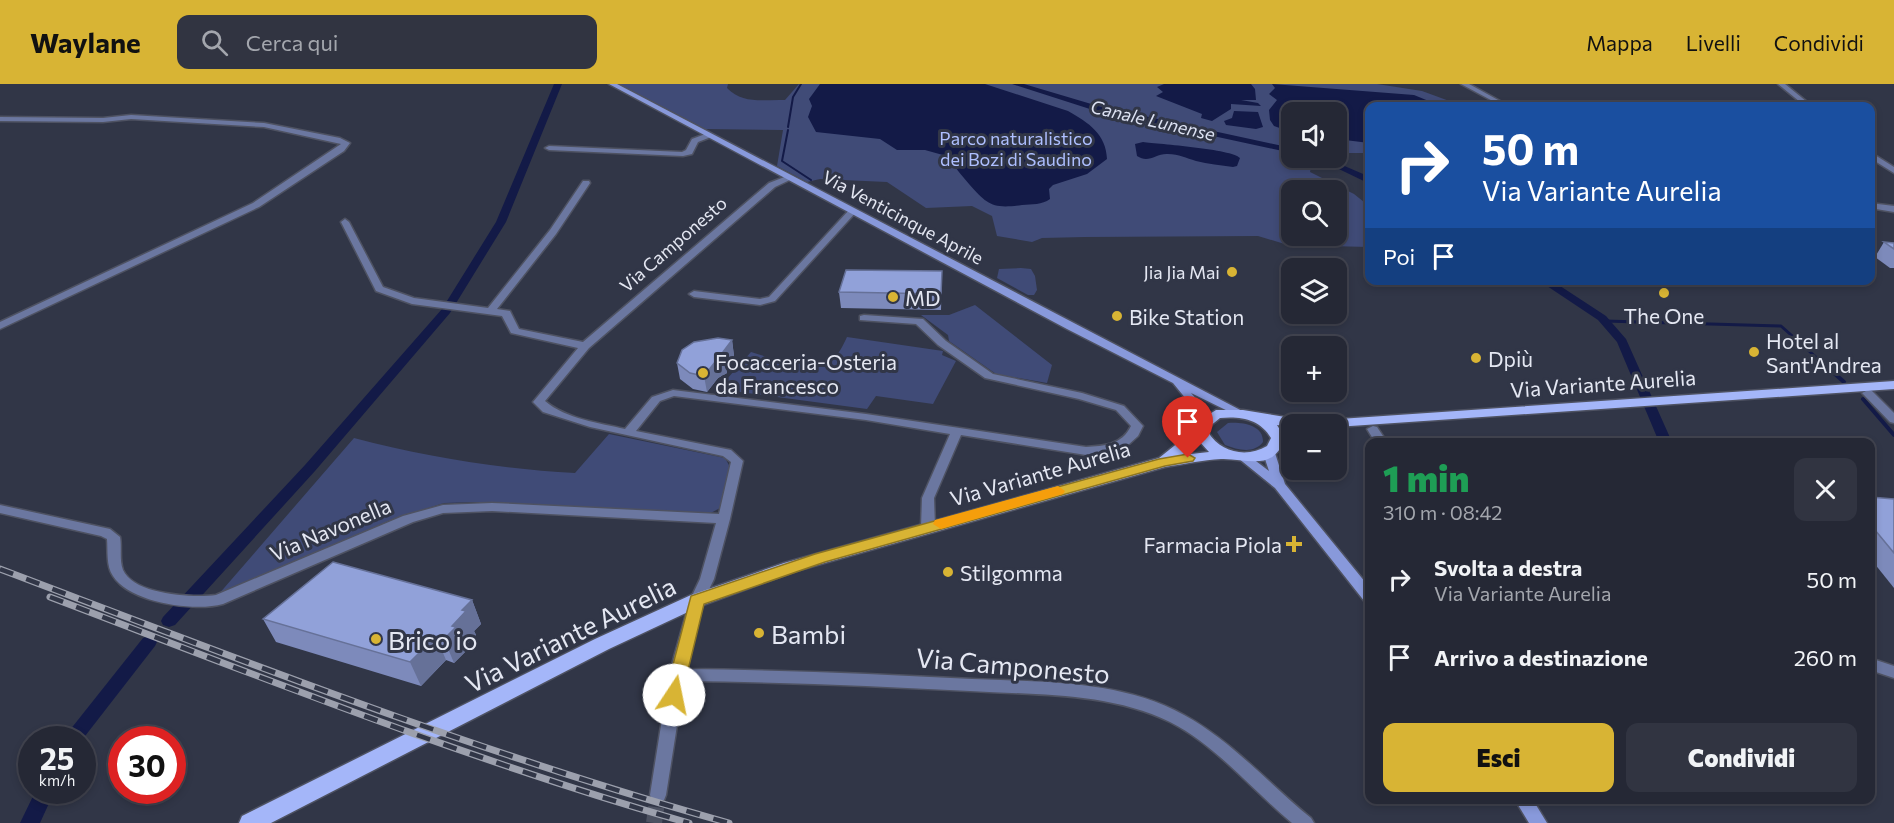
<!DOCTYPE html>
<html lang="it">
<meta charset="utf-8">
<style>
:root{--surface:#252835;--page:#313441;--text:#f1f3f6;--muted:#a3a6ad;--line:#424450;--accent:#d8b434}
body{margin:0;font-family:Commissioner,sans-serif;background:var(--page);color:var(--text);height:100vh;display:flex;flex-direction:column;font-size:22px;white-space:nowrap}
*{box-sizing:border-box;margin:0}
p{font-size:20px;color:var(--muted)}
.icon{flex:none;width:33px;height:33px;fill:none;stroke:currentColor;stroke-width:2;stroke-linecap:round;stroke-linejoin:round}
.map{position:relative;flex:1;overflow:hidden}
.panel{position:absolute;left:1365px;top:354px;width:510px;height:366px;display:flex;flex-direction:column;background:var(--surface);border-radius:12px;box-shadow:0 3px 9px #0003,0 0 0 2px var(--line)}
.panel>*{flex:none}
.top-card{position:absolute;left:1365px;top:18px;width:510px;height:183px;border-radius:12px;box-shadow:0 3px 9px #0003,0 0 0 2px var(--line);background:#1a4fa0;color:#fff;overflow:hidden}
.controls{position:absolute;left:1281px;top:18px;display:grid;gap:12px}
.controls a{display:grid;place-items:center;width:66px;height:66px;border-radius:12px;background:var(--surface);box-shadow:0 3px 9px #0003,0 0 0 2px var(--line);font-size:30px}
.speed{position:absolute;left:18px;top:642px;display:flex;gap:12px;font-size:30px;font-weight:700;text-align:center}
.speed>*{display:grid;place-content:center;width:78px;height:78px;border-radius:50%;background:var(--surface);box-shadow:0 3px 9px #0003,0 0 0 2px var(--line);line-height:1}
.speed small{font-size:15px;font-weight:400}
.speed .limit{border:9px solid #d22;background:#fff;color:#111}
.pin{position:absolute;display:grid;place-items:center;width:51px;height:51px;color:#fff;margin:-62px -26px;border-radius:50% 50% 50% 0;rotate:-45deg;box-shadow:0 0 6px #0007}
.pin .icon{rotate:45deg}
.me{position:absolute;width:66px;margin:-33px;rotate:11deg;stroke-linejoin:round;filter:drop-shadow(0 0 4px #0008)}
.turn{display:flex;align-items:center;gap:21px;height:126px;padding:0 18px;font-size:27px}
.turn .icon{width:78px;height:78px;stroke-width:2.5}
.turn b{display:block;font-size:42px;line-height:51px}
.then{display:flex;align-items:center;height:57px;padding:0 18px;background:#0003;gap:12px;font-size:22px}
.round{display:grid;place-items:center;flex:none;width:63px;height:63px;border-radius:12px;background:var(--page)}
.overview{display:flex;align-items:center;justify-content:space-between;height:102px;padding:0 18px}
h1{font-size:36px;font-weight:800;line-height:45px;color:#1e9e55}
.button{display:flex;gap:12px;margin-top:auto;padding:12px 18px}
.button a{flex:1;height:69px;border-radius:12px;background:var(--accent);color:#111;font-size:24px;font-weight:800;line-height:69px;text-align:center}
.button a+a{background:var(--page);color:var(--text)}
ul{padding:0;list-style:none}
li{display:flex;align-items:center;gap:18px;height:78px;padding:0 18px}
li div{flex:1}
li b{display:block;font-size:22px}
li em{font-style:normal}
header{display:flex;align-items:center;gap:36px;box-sizing:border-box;height:84px;padding:0 30px;background:var(--accent);color:#111}
header strong{font-size:28px}
nav{display:flex;gap:33px;margin-inline-start:auto;font-size:21px}
.search{width:420px;height:54px;background:var(--page);display:flex;align-items:center;gap:15px;box-sizing:border-box;padding:0 21px;border-radius:12px;color:var(--muted);font-size:22px}
.map>svg:first-child{display:block}
.green{fill:#404b77;fill-rule:evenodd}
.water{fill:#131a47}
.lines{fill:none;stroke-linecap:round;stroke-linejoin:round}
.stream-far2{stroke:#131a47;stroke-width:2}
.stream-far1{stroke:#131a47;stroke-width:3}
.stream{stroke:#131a47;stroke-width:4}
.canal{fill:#131a47;fill-rule:evenodd}
.minor-tunnel{stroke:#4c5161;stroke-width:16;stroke-dasharray:16 8;stroke-linecap:butt}
.minor-casing{stroke:#4e5262;stroke-width:3}
.secondary-casing{stroke:#4e5262;stroke-width:3}
.primary-casing{stroke:#4e5262;stroke-width:3}
.minor{fill:#6b77a0;fill-rule:evenodd}
.secondary{fill:#8899db;fill-rule:evenodd}
.primary{fill:#a4b6f9;fill-rule:evenodd}
.rail-casing{stroke:#9ca0ad;stroke-width:7}
.rail{stroke:#313647;stroke-width:4.5;stroke-dasharray:14;stroke-linecap:butt}
.wall{fill:#7d8abb}
.shaded-wall{fill:#667198}
.building{fill:#91a1d9;stroke:#667198;stroke-width:1.5}
.route{fill:#d8b434;stroke:#8c7522;stroke-width:1.5}
.slow{fill:#f59e0b}
.poi-dot{fill:#d8b434;stroke:#313647;stroke-width:2}
.labels{text-anchor:middle;dominant-baseline:central;stroke-width:6;stroke-linejoin:round;paint-order:stroke}
.far-water-label{font-size:18px;font-style:italic;fill:#dde2f3;stroke:#313647}
.far-park-label{font-size:18px;fill:#aebfff;stroke:#313647}
.far-street-label{font-size:18px;fill:#e4e7f2;stroke:#313647}
.far-poi-label{font-size:18px;fill:#e4e7f2;stroke:#313647;text-anchor:end}
.poi-label{font-size:21px;fill:#e4e7f2;stroke:#313647;text-anchor:start}
.street-label{font-size:21px;fill:#e4e7f2;stroke:#313647}
.near-poi-label{font-size:26px;fill:#e4e7f2;stroke:#313647;text-anchor:start}
.near-street-label{font-size:26px;fill:#e4e7f2;stroke:#313647}
</style>
<header>
<strong>Waylane</strong>
<div class="search"><svg class="icon" aria-label="search" viewBox="0 0 24 24"><circle cx="10" cy="10" r="6"/><path d="M15 15l6 6"/></svg>Cerca qui</div>
<nav><a>Mappa</a><a>Livelli</a><a>Condividi</a></nav>
</header>
<div class="map">
<svg width="1894" height="739" viewBox="0 0 1894 739">
<rect width="100%" height="100%" fill="#313647"/>
<g class="green">
<path d="M619,0H728L727,4C743,21 765,15 785,16L799,0H1377L1422,7L1463,22H1370L1369,69H1337L1336,28H1292V74H1313L1310,88L1354,110L1369,122V163L1288,161L1258,152L1085,153L1042,154L1032,158L997,152L992,132L972,122L926,124L887,98L820,95L807,98L777,82L783,46L705,45ZM1292,106H1336V152H1292Z"/>
<path d="M1021,184L1031,185L1035,192L1037,206L1034,211H1028L997,194L999,185Z"/>
<path d="M975,221L1052,281L1047,299L996,290L949,257L948,251L921,231H949Z"/>
<path d="M847,253L943,267L942,271L956,277L933,320L876,312L867,325L718,305L751,268L789,280L795,275C826,280 833,284 847,253Z"/>
<path d="M1228,339C1241,338 1263,340 1263,358C1254,370 1238,366 1225,361L1217,348Z"/>
<path d="M609,350L725,374L730,383L720,424L707,431L475,418L444,419L393,435L218,511L354,354C427,373 500,385 575,389Z"/>
</g>
<g class="water">
<path d="M820,0H985L1068,27C1089,39 1106,50 1107,75L1087,90L1053,101L1049,105L1050,115C1042,121 1032,120 1022,121C992,125 988,121 969,100C961,90 955,85 950,73L925,66H897L880,55L816,48L808,33L812,22L809,15Z"/>
<path d="M1164,0H1251L1255,5L1256,16H1241L1258,19L1261,22L1231,20V25L1212,37L1201,34L1202,30L1156,12L1163,8L1157,3Z"/>
<path d="M1272,0L1414,11L1441,22H1370L1369,59L1337,55L1336,28H1292L1291,48L1274,42L1270,36L1269,26L1277,16L1269,10L1275,4Z"/>
<path d="M1234,27L1258,28L1263,43L1256,45L1226,41L1224,37L1232,34Z"/>
<path d="M1143,58C1159,60 1232,65 1240,74L1237,82L1233,83C1221,81 1208,80 1196,77C1186,74 1179,70 1168,70C1156,69 1149,80 1137,72L1135,60Z"/>
</g>
<g class="lines">
<g class="stream-far2">
<path d="M788,43L793,13L801,0"/>
<path d="M788,46L782,77L811,96"/>
</g>
<path class="stream-far1" d="M1605,237L1781,242L1827,283"/>
<g class="stream">
<path d="M1825,281L1844,298"/>
<path d="M1863,315L1894,351"/>
</g>
<g class="canal">
<path d="M554,0H562L506,138L450,229L315,387L175,541L169,543L163,541L161,537L163,533L305,381L442,225L496,138Z"/>
<path d="M1012,0H1024L1098,22L1292,64V69L1093,26Z"/>
<path d="M1316,74H1326L1370,93V100Z"/>
<path d="M1538,196H1551L1606,232L1626,255L1672,358H1659L1617,258L1598,236Z"/>
<path d="M149,552L155,554L157,558L155,562L82,656H62L143,554Z"/>
<path d="M36,706H55L40,739H20Z"/>
</g>
<path class="minor-tunnel" d="M654,739L658,711"/>
<g class="minor-casing">
<g id="minor">
<path d="M1461,0H1469L1509,22H1502Z"/>
<path d="M1778,0H1785L1812,22H1805Z"/>
<path d="M131,31L264,39L340,54L350,59L344,67L259,123L0,245V238L253,119L341,60L264,43L131,35L103,38L0,37V33L103,34Z"/>
<path d="M708,49L712,51L711,53L698,58L692,70L683,72L549,66L545,64L549,62L682,68L686,66L692,55Z"/>
<path d="M1870,68L1894,83V89L1870,74Z"/>
<path d="M787,92L794,94L775,103L589,264L545,317C566,335 600,339 625,345L652,313L673,306L866,330L1086,363C1104,362 1122,361 1131,342L1116,326L1079,315L985,294L938,261L916,240L860,236V232L864,231L923,235L946,257L993,290L1082,309L1124,322L1143,342L1138,352L1127,362L1109,368L1086,371L961,351L934,414L935,443L933,446H923L921,443L922,414L950,350L866,336L674,312L660,317L636,347L731,366L743,377L730,435L714,495L704,516L686,585C781,586 877,590 972,595C1042,598 1121,596 1184,631C1232,657 1269,700 1311,734L1314,739H1292C1252,706 1217,662 1170,638C1108,608 1036,611 970,607C874,602 779,598 684,597L666,711L664,716L658,718L652,716L650,711L669,591L690,516L700,495L716,439L492,427L443,429L413,438L223,520C195,528 130,519 113,492C106,482 108,467 107,455L101,452L0,429V421L110,445L120,453C122,463 119,476 123,486C134,511 194,514 216,511L403,432L443,421L492,419L719,430L731,378L723,372L590,343L543,328L533,318L578,264L511,249L502,232L412,220L376,207L341,138L345,135L349,138L383,203L414,214L488,224L550,146L583,97H589L590,99L556,150L497,225L510,227L519,245L583,258L769,99Z"/>
<path d="M1870,119L1894,122V128L1870,124Z"/>
<path d="M850,125L857,127L775,217L760,221L694,213L689,210L694,207L760,215L769,213Z"/>
<path d="M1868,306L1872,307L1894,329V339L1890,338L1864,311L1862,309Z"/>
<path d="M1373,342L1377,343L1387,358H1375L1367,345Z"/>
<path d="M1870,574L1894,582V594L1870,586Z"/>
</g>
</g>
<g class="secondary-casing">
<g id="secondary">
<path d="M609,0H617L1246,329L1244,331H1236L1191,309L1214,335L1208,338L1204,337L1173,299L1067,245Z"/>
<path d="M1269,365L1275,369L1285,400L1370,504V519L1365,518L1275,404L1238,374L1240,371H1248L1269,387L1263,369Z"/>
<path d="M1515,716H1533L1547,739H1529Z"/>
</g>
</g>
<g class="primary-casing">
<path id="primary" d="M1894,297V305L1336,343V340H1292V343L1277,341L1285,354C1273,389 1247,374 1221,375C1203,376 1184,380 1165,383L796,487L703,521L609,565L271,739H239L242,732L595,555L691,511L784,479L1159,374L1194,346L1197,338L1216,326H1243L1310,337ZM1220,334C1240,332 1260,335 1271,354L1267,362C1247,374 1221,369 1208,348L1209,343ZM1199,357L1209,368L1182,371Z"/>
</g>
<use href="#minor" class="minor"/>
<use href="#secondary" class="secondary"/>
<use href="#primary" class="primary"/>
<g class="rail-casing">
<g id="rail">
<path d="M0,485C241,576 481,670 729,739"/>
<path d="M50,513C261,593 471,677 689,739"/>
</g>
</g>
<use href="#rail" class="rail"/>
</g>
<g class="wall">
<path d="M1884,158L1894,159V184H1890L1875,173Z"/>
<path d="M942,187L941,226L841,224L839,208Z"/>
<path d="M732,256L734,272L726,283L727,289L718,294L707,308L693,305L680,295L677,279Z"/>
<path d="M1870,413L1894,415V504L1870,474Z"/>
<path d="M472,516L481,540L474,547L476,551L464,563L466,567L454,579L446,576L421,602L276,558L263,535Z"/>
</g>
<g class="shaded-wall">
<path d="M732,256L734,272L726,283L727,289L718,294L707,308L704,292Z"/>
<path d="M472,516L481,540L474,547L476,551L464,563L466,567L454,579L444,555L462,526Z"/>
<path d="M436,552L446,576L421,602L410,578Z"/>
</g>
<g class="building">
<path d="M1884,158L1894,159V165Z"/>
<path d="M846,186L942,187L941,210L839,208Z"/>
<path d="M718,254L732,256L723,268L724,273L715,278L704,292L690,289L677,279L682,266L694,258Z"/>
<path d="M1870,413L1894,415V469L1870,440Z"/>
<path d="M333,478L472,516L462,526L466,527L452,542L456,543L444,555L436,552L410,578L263,535Z"/>
</g>
<path class="route" d="M1188,370L1195,374L1193,377L1165,382L825,478L704,520L682,611L680,616H667L665,611L691,512L815,470L1159,375Z"/>
<path class="slow" d="M1058,402L1065,407L1063,410L941,445L933,440L935,436Z"/>
<g class="poi-dot">
<circle cx="1232" cy="188" r="6"/>
<circle cx="1664" cy="209" r="6"/>
<circle cx="893" cy="213" r="6"/>
<circle cx="1117" cy="232" r="6"/>
<circle cx="1754" cy="268" r="6"/>
<circle cx="1476" cy="274" r="6"/>
<circle cx="703" cy="289" r="6"/>
<path d="M1291 451h6v6h6v6h-6v6h-6v-6h-6v-6h6z"/>
<circle cx="948" cy="488" r="6"/>
<circle cx="759" cy="549" r="6"/>
<circle cx="376" cy="555" r="6"/>
</g>
<g class="labels">
<g class="far-water-label">
<text transform="translate(1153 36) rotate(13)">Canale Lunense</text>
</g>
<g class="far-park-label">
<text x="1016" y="54">Parco naturalistico<tspan x="1016" dy="21">dei Bozi di Saudino</tspan></text>
</g>
<g class="far-street-label">
<text transform="translate(903 133) rotate(28)">Via Venticinque Aprile</text>
<text transform="translate(673 160) rotate(-41)">Via Camponesto</text>
</g>
<g class="far-poi-label">
<text x="1220" y="188">Jia Jia Mai</text>
</g>
<g class="poi-label">
<text x="905" y="213">MD</text>
<text x="1664" y="231" text-anchor="middle">The One</text>
<text x="1129" y="232">Bike Station</text>
<text x="1766" y="256">Hotel al<tspan x="1766" dy="24">Sant'Andrea</tspan></text>
<text x="1488" y="274">Dpiù</text>
<text x="715" y="277">Focacceria-Osteria<tspan x="715" dy="24">da Francesco</tspan></text>
<text x="1282" y="460" text-anchor="end">Farmacia Piola</text>
<text x="960" y="488">Stilgomma</text>
</g>
<g class="street-label">
<text transform="translate(1603 299) rotate(-4)">Via Variante Aurelia</text>
<text transform="translate(1040 389) rotate(-16)">Via Variante Aurelia</text>
<text transform="translate(330 445) rotate(-23)">Via Navonella</text>
</g>
<g class="near-poi-label">
<text x="771" y="549">Bambi</text>
<text x="388" y="555">Brico io</text>
</g>
<g class="near-street-label">
<text transform="translate(570 550) rotate(-26)">Via Variante Aurelia</text>
<text transform="translate(1013 581) rotate(5)">Via Camponesto</text>
</g>
</g>
</svg>
<div class="controls">
<a><svg class="icon" aria-label="sound" viewBox="0 0 24 24"><path d="M4 9h4l5-4v14l-5-4H4zM17 9q2 3 0 6"/></svg></a>
<a><svg class="icon" aria-label="search" viewBox="0 0 24 24"><circle cx="10" cy="10" r="6"/><path d="M15 15l6 6"/></svg></a>
<a><svg class="icon" aria-label="layers" viewBox="0 0 24 24"><path d="M12 4l9 5-9 5-9-5zM3 14l9 5 9-5"/></svg></a>
<a>+</a>
<a>−</a>
</div>
<div class="speed"><div>25<small>km/h</small></div><div class="limit">30</div></div>
<div class="pin" style="left:1188px;top:374px;background:#d93025"><svg class="icon" aria-label="arrive" viewBox="0 0 24 24"><path d="M6 21V4h12l-3 4 3 4H6"/></svg></div>
<svg class="me" style="left:674px;top:611px" viewBox="-20 -20 40 40"><circle r="19" fill="#fff"/><path d="M0-13L10 11 0 6-10 11z" fill="#d8b434"/></svg>
<div class="top-card">
<div class="turn"><svg class="icon" aria-label="right" viewBox="0 0 24 24"><path d="M7 20v-9h11M14 6l5 5-5 5"/></svg><div><b>50 m</b>Via Variante Aurelia</div></div>
<div class="then">Poi<svg class="icon" aria-label="arrive" viewBox="0 0 24 24"><path d="M6 21V4h12l-3 4 3 4H6"/></svg></div>
</div>
<section class="panel">
<div class="overview"><div><h1>1 min</h1><p>310 m · 08:42</p></div><a class="round"><svg class="icon" aria-label="close" viewBox="0 0 24 24"><path d="M6 6l12 12M18 6L6 18"/></svg></a></div>
<ul>
<li><svg class="icon" aria-label="right" viewBox="0 0 24 24"><path d="M7 20v-9h11M14 6l5 5-5 5"/></svg><div><b>Svolta a destra</b><p>Via Variante Aurelia</p></div><em>50 m</em></li>
<li><svg class="icon" aria-label="arrive" viewBox="0 0 24 24"><path d="M6 21V4h12l-3 4 3 4H6"/></svg><div><b>Arrivo a destinazione</b></div><em>260 m</em></li>
</ul>
<div class="button"><a>Esci</a><a>Condividi</a></div>
</section>
</div>
